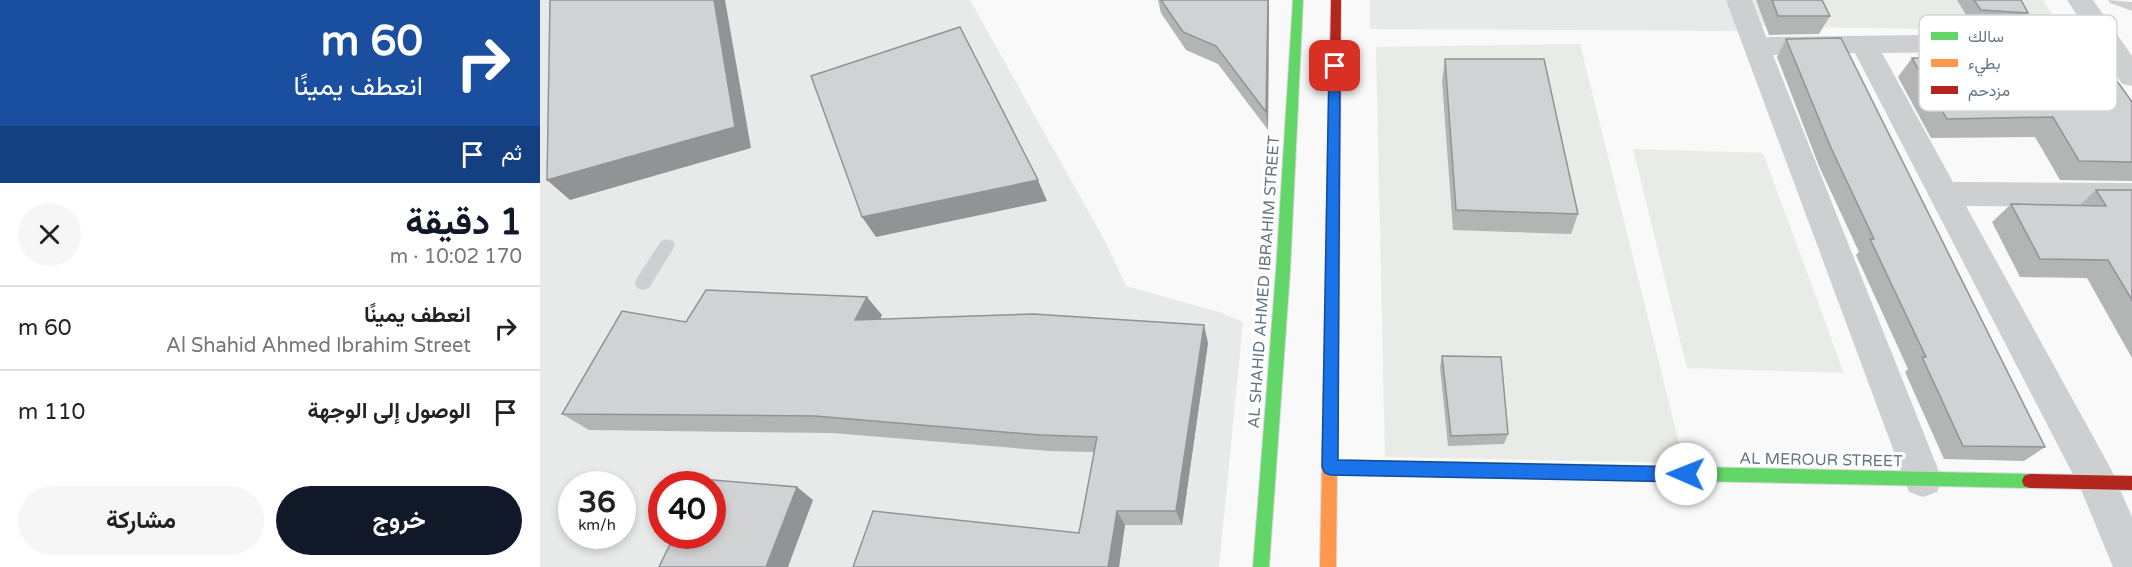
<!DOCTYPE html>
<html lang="ar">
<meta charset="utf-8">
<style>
:root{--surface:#fff;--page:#f6f6f6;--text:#222;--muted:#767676;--line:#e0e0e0;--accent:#111827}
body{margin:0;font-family:"Varela Round",Vazirmatn,sans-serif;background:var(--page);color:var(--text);direction:rtl;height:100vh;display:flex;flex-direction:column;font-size:22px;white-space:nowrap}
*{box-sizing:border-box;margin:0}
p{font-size:20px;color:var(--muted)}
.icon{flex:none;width:33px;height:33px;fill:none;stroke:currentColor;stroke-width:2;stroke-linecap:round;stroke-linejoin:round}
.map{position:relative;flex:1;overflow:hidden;direction:ltr}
.sheet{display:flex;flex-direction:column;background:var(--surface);width:540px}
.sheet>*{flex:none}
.banner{background:#1a4fa0;color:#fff;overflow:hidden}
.speed{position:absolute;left:18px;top:471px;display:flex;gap:12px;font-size:30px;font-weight:700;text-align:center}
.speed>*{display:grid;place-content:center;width:78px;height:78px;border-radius:50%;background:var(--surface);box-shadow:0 3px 9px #0003;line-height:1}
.speed small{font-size:15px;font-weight:400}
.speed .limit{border:9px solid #d22;background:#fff;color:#111}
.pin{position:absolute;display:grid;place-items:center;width:51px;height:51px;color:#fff;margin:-26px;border-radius:12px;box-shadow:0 3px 9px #0006}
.me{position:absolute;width:66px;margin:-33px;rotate:271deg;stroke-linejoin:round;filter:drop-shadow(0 0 4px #0008)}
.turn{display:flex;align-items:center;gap:21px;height:126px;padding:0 18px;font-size:27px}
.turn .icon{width:78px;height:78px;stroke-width:2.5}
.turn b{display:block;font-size:42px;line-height:51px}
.then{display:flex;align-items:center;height:57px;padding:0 18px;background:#0003;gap:12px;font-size:22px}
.round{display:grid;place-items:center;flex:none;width:63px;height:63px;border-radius:32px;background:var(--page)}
.headline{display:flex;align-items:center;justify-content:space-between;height:102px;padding:0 18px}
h1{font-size:36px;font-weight:700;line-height:45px;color:var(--accent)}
.action{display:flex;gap:12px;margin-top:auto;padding:12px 18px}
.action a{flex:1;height:69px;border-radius:36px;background:var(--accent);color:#fff;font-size:24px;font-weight:700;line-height:69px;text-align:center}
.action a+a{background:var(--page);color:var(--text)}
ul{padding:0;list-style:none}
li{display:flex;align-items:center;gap:18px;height:84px;padding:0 18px;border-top:2px solid var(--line)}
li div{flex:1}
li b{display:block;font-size:22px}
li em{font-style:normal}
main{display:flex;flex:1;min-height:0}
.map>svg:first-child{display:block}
.built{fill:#e8e9e9;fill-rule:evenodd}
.green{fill:#e8ebe6}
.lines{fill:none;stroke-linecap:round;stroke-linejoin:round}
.fast-casing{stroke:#d5d6d7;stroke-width:2}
.slow-casing{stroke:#d5d6d7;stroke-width:2}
.jam-casing{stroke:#d5d6d7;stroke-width:2}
.lane{fill:#cecfd0;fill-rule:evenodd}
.street{fill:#cecfd0;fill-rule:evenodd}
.fast{fill:#63d668;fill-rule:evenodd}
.slow{fill:#ff974d;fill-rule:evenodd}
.jam{fill:#b3261e;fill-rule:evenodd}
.wall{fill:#b3b5b5}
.shaded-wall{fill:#929394}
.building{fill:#d0d2d3;stroke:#929394;stroke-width:1.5}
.route{fill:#1a73e8;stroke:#114b97;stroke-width:1.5}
.labels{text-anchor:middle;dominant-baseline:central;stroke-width:6;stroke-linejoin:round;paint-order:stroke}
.street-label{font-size:16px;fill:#657683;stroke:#fff}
.key{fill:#fff;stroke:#d1d6da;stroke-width:1.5}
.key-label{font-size:16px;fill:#657683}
</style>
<main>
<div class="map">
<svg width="1592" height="567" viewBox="0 0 1592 567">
<rect width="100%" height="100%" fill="#f9f9f9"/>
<g class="built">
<path d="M0,0H430L566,243L586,286L679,312L703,322L679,567H0ZM32,484H82V536H32ZM122,484H172V536H122Z"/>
<path d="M830,0H1187L1200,31L830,29Z"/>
</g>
<g class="green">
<path d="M1203,0H1503L1516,21L1497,31L1212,26Z"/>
<path d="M1040,44L1144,463L845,457L836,47Z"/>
<path d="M1093,149L1223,153L1304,373L1147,368Z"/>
</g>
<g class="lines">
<g class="fast-casing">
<g id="fast">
<path d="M753,0H763L750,271L729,567H713L736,271Z"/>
<path d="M1053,465L1490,474L1496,476L1498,481L1496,486L1490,488L1053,479L1048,477L1045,472L1048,467Z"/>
</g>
</g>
<g class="slow-casing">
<path id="slow" d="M794,150L800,154L796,567H780L788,154Z"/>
</g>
<g class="jam-casing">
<g id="jam">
<path d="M791,0H801L800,154L794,158L788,154Z"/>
<path d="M790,460L1053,465L1058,467L1061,472L1058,477L1053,479L790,474L785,472L782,467L785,462Z"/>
<path d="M1490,474L1592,476V490L1490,488L1484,486L1482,481L1484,476Z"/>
</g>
</g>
<g class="lane">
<path d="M1568,0L1592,2V11L1570,3Z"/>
<path d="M127,239L133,241L135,245L133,249L109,288L103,290L97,288L95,283L97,278L121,241Z"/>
</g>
<path class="street" d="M1186,0H1212L1226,37L1549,33L1527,0H1553L1592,56V86L1582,84L1560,50L1342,53L1413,182L1592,183V207L1426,206L1571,469L1592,517V567H1573L1542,492L1315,53L1233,55L1402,479L1397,492L1383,497L1369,492Z"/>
<use href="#fast" class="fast"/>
<use href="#slow" class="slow"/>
<use href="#jam" class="jam"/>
</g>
<g class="wall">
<path d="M618,0H729L728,130L678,64L646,50L621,13Z"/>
<path d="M1216,0H1282L1290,16L1279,34L1229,35Z"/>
<path d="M1417,0H1481L1488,13L1478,26L1431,23Z"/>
<path d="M1246,39L1505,447L1484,461L1404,459L1365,372L1368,369L1316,255L1319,252L1279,166L1237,57Z"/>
<path d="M1372,58L1427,62L1592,102V181L1520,180L1495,137L1391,138L1358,77Z"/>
<path d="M905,59L1038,214L1031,234L913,230L902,81Z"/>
<path d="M1556,190H1592V358L1547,278L1480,277L1452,222L1471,204L1540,205Z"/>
<path d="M342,315L340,319L668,343L642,525H585L579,567H313L539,533L554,452L510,451L293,433L49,430L22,414Z"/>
<path d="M902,356L968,434L964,444L908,446L900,367Z"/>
</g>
<g class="shaded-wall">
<path d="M174,0H185L211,148L30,200L7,180Z"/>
<path d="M728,0H729L728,130L726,112Z"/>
<path d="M498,180L507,201L336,237L322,217Z"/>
<path d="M327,297L342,315L331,338L315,320Z"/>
<path d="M664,325L668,343L642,525L636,511Z"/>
<path d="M257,487L273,500L248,567H226Z"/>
<path d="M577,511L585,525L579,567H568Z"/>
</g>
<g class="building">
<path d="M10,0H174L195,127L7,180Z"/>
<path d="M621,0H728L726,112L676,46L643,32Z"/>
<path d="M1232,0H1282L1290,16H1238Z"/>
<path d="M1434,0H1481L1488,13L1441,10Z"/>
<path d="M420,27L498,180L322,217L271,76Z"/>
<path d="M1301,38L1505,447L1423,446L1382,357H1386L1330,239H1334L1291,148L1246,39Z"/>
<path d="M1372,58H1425L1427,62L1565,64L1592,102V162L1539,161L1513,117L1407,119Z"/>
<path d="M905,59H1004L1038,214L916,210Z"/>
<path d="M1556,190H1592V300L1568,260L1500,259L1471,204L1566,206Z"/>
<path d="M166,290L327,297L315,320L493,314L664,325L636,511H577L568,567H313L333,511L539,533L557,437L500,435L275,416L22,414L82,311L146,322Z"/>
<path d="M902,356L961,357L968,434L911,436Z"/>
<path d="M161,479L257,487L226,567H119L134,536H172V484H158Z"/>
</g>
<path class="route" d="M795,63L800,66L798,460L1146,467L1151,469L1154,474L1151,480L1146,482L790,475L785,473L782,467L789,66Z"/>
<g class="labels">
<g class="street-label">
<text transform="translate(724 282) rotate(-86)">AL SHAHID AHMED IBRAHIM STREET</text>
<text transform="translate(1281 460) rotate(1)">AL MEROUR STREET</text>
</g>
</g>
<rect x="1379" y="15" width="198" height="96" rx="9" class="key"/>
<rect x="1391" y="32" width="27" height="8" fill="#63d668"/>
<rect x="1391" y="59" width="27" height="8" fill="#ff974d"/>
<rect x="1391" y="86" width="27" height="8" fill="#b3261e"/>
<g class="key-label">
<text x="1428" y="42">سالك</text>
<text x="1428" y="69">بطيء</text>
<text x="1428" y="96">مزدحم</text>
</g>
</svg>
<div class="speed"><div>36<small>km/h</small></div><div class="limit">40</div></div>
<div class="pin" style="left:795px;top:66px;background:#d93025"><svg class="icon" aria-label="arrive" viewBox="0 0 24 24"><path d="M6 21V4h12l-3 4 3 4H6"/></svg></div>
<svg class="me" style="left:1146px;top:474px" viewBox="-20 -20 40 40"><circle r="19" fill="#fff"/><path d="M0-13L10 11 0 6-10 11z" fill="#1a73e8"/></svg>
</div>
<section class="sheet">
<div class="banner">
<div class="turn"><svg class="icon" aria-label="right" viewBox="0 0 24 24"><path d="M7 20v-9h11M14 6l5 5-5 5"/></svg><div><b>60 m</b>انعطف يمينًا</div></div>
<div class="then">ثم<svg class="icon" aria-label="arrive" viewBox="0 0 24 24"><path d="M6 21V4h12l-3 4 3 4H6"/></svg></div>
</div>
<div class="headline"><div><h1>1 دقيقة</h1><p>170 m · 10:02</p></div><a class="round"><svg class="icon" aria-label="close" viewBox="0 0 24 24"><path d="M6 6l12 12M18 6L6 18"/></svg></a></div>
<ul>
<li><svg class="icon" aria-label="right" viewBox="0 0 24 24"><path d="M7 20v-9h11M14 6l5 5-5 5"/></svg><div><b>انعطف يمينًا</b><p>Al Shahid Ahmed Ibrahim Street</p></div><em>60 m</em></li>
<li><svg class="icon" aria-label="arrive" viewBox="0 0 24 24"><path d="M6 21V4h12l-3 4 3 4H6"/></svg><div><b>الوصول إلى الوجهة</b></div><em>110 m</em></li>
</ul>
<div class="action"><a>خروج</a><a>مشاركة</a></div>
</section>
</main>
